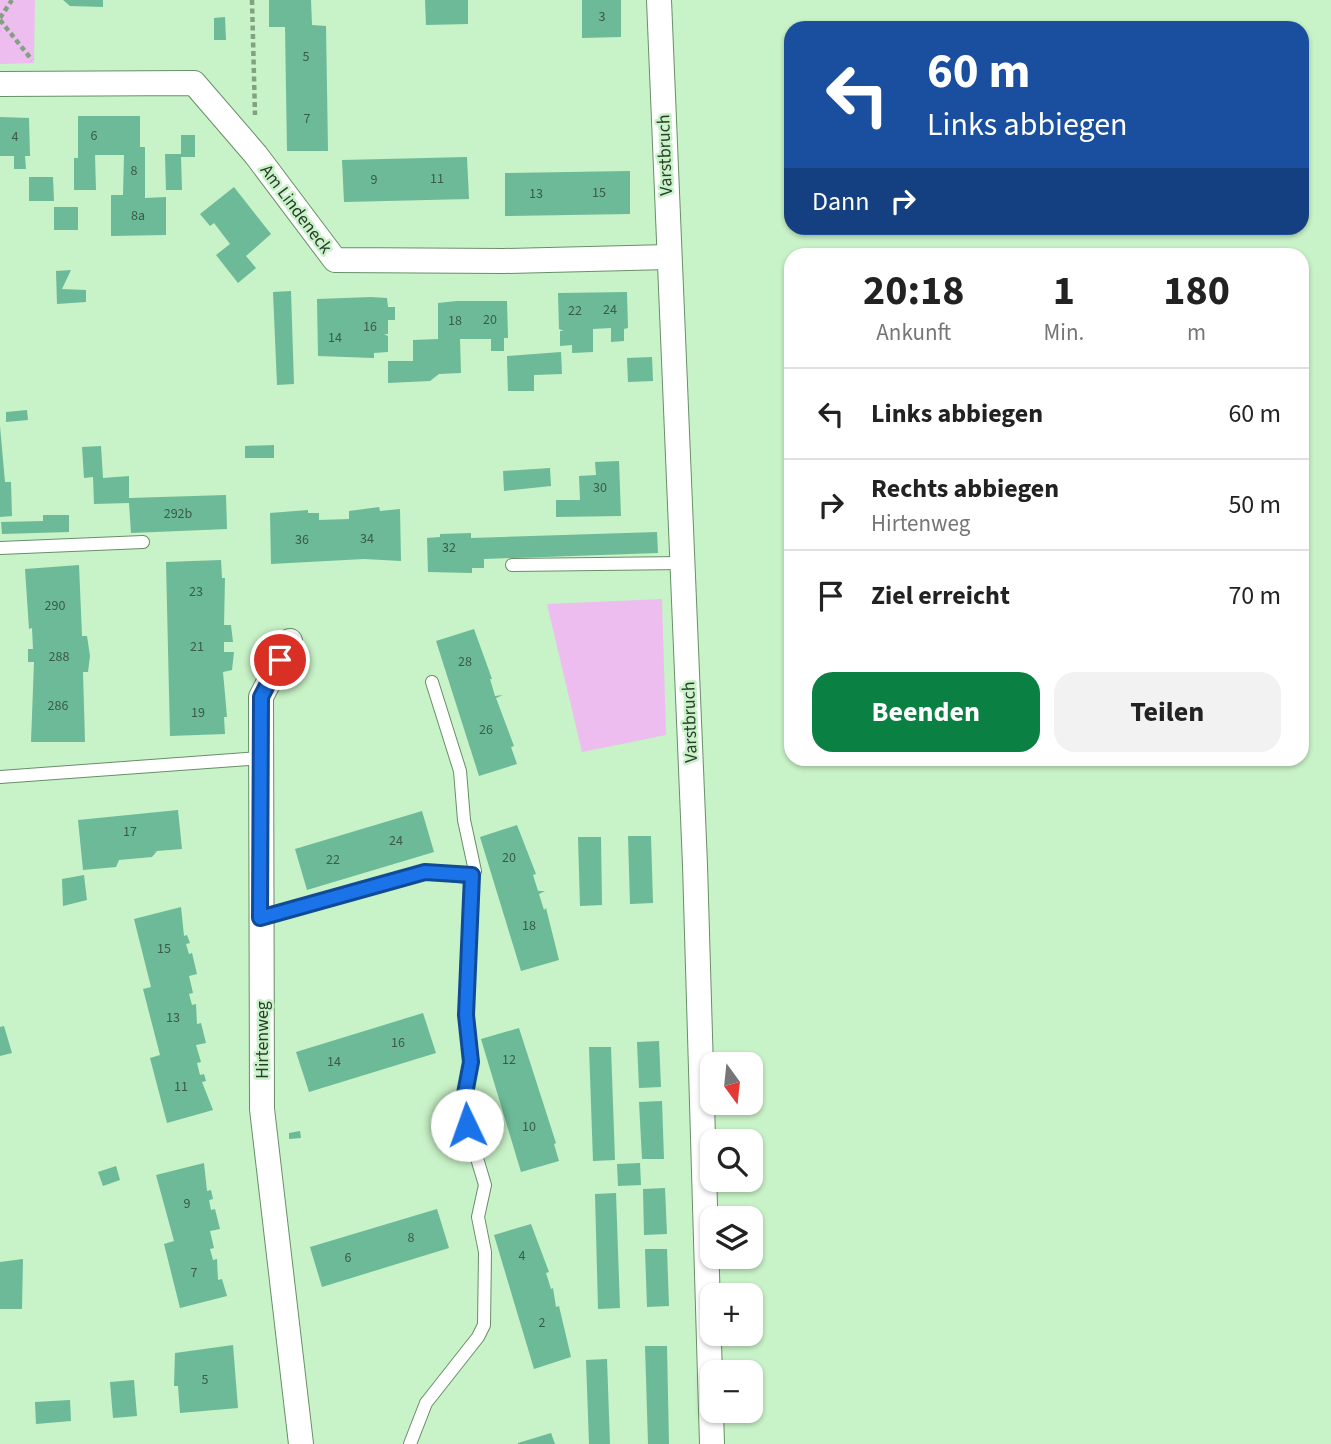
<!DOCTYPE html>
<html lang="de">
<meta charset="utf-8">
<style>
:root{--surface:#fff;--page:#f2f2f2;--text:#222;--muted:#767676;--line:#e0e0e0;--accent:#0b8043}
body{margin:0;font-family:"Source Sans 3",sans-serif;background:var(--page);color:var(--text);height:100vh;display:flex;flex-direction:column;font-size:26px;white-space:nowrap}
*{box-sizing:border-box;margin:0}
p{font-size:23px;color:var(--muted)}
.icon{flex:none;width:38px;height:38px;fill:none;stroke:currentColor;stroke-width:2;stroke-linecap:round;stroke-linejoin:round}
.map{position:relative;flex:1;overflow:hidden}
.drawer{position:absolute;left:784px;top:248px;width:525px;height:518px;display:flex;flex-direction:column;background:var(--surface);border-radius:21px;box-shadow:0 2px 5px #0004}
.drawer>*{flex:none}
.top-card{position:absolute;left:784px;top:21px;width:525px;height:214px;border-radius:21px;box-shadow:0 2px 5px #0004;background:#1a4fa0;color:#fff;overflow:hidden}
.needle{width:46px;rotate:165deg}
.fabs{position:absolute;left:700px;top:1052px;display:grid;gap:14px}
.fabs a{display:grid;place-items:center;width:63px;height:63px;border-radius:14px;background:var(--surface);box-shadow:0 2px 5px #0004;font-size:35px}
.pin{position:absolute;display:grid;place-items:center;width:60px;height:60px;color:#fff;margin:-30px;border:4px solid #fff;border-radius:50%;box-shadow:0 2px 7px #0007}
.me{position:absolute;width:77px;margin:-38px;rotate:357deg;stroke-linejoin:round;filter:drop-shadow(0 0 5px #0008)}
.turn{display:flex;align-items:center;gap:24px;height:147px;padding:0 28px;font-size:32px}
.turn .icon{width:91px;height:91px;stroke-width:2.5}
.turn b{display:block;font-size:49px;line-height:60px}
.then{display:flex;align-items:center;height:66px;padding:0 28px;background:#0003;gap:14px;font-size:26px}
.eta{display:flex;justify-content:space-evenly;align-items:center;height:119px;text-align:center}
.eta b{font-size:42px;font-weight:700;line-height:49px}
.cta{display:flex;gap:14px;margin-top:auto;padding:14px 28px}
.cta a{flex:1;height:80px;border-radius:21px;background:var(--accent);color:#fff;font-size:28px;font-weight:700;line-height:80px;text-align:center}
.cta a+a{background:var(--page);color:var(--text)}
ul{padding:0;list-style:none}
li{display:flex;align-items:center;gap:21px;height:91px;padding:0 28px;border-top:2px solid var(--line)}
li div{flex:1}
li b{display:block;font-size:26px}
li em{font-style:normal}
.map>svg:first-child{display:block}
.green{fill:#edbdf0}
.building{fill:#6cba98}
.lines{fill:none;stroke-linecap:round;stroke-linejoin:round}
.service-casing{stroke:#688f68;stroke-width:14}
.minor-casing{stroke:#688f68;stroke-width:26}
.path{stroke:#82a181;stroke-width:4.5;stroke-dasharray:5 3.5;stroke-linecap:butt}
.service{stroke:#fff;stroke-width:12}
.minor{stroke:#fff;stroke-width:24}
.route-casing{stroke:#114b97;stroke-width:18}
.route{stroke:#1a73e8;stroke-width:12}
.labels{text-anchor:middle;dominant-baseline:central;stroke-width:5;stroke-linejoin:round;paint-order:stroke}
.number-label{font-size:14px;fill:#3b5c46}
.street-label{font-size:18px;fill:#2b3c2b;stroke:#c8f2c7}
</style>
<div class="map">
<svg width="1331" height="1444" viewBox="0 0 1331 1444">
<rect width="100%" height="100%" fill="#c8f2c7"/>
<g class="green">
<path d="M0,0H35L34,63L0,64Z"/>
<path d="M662,599L666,735L582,752L547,604Z"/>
</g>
<g class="building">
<path d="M63,0H103V7L70,6Z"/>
<path d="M269,0H311L312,25L326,26L328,151H287L285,27H269Z"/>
<path d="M425,0H468V24L426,25Z"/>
<path d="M582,0H621V37L582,38Z"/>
<path d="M225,17L226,40H214V18Z"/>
<path d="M78,116H140V147H145V198L166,197V235L111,236V195H123L124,155H95L96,190H74V158H78Z"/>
<path d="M0,117L29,118L30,156H25L26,169H14V156H0Z"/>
<path d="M181,135H195V157H181L182,190H166L165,154H181Z"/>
<path d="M467,157L469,199L344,202L342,160Z"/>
<path d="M630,171V214L505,216V173Z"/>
<path d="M29,177H53L54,201H29Z"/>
<path d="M234,187L271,234L246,256L256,268L238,283L216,255L230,244L214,223L210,226L200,214Z"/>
<rect x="54" y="207" width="24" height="23"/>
<path d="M71,270L62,289L86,290V302L57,304L56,271Z"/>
<path d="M291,291L294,384L277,385L273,292Z"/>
<path d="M627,292L628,328L624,329V341L611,342V328L593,329V352L572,353V345L560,346V331H564L559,329L558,293Z"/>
<path d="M371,297L387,298L388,307H395V320H388V334H384L388,336V352L374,353V358L318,356L317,299Z"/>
<path d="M457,301H507L508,338H504V351H491V339H460L461,373L439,374L430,381L388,383V361H413V340L438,339V303Z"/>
<path d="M561,352L562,374L534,375V391H508L507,356Z"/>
<path d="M652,357L653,381L628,382L627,358Z"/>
<path d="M27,410L28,420L6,422V412Z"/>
<path d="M0,426L5,482H11L12,516L0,517Z"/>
<path d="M274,445V458H245V446Z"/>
<path d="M101,446L103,478L129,476V498L226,495L227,529L131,533L129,503L94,504L93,477L84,478L82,447Z"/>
<path d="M619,461L621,516L556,517V500H580L579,476L596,475L595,462Z"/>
<path d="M550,468L551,486L504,491L503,471Z"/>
<path d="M379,507L380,511L400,509L401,561L364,559L271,564L270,513L308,510V513H319V520L349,519V511Z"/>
<path d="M43,515H69V532L2,534L1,522L43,521Z"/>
<path d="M657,532L658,553L484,559V568H472V573L428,572L427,538L440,537V534L471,533V538Z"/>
<path d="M221,560L222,578H225L224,625H231L233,642H224V652H234L232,670L223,672L227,717H224L225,734L170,736L166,562Z"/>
<path d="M79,565L82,636H87L90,656L88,672H83L85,742H31L34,662H28V649H33L32,628L29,629L25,569Z"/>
<path d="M474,629L492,679H490L495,696L503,695L496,698L514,746L511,747L517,764L479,776L436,641Z"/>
<path d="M178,810L182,849L157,851L152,857L119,860L116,867L83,870L78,820Z"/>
<path d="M422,811L434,852L307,890L295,849Z"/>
<path d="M517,825L536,874L533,875L538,891H545L539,894L544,910L546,908L559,960L521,971L480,837Z"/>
<path d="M628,836H651L653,903L630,904Z"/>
<path d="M578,837H601L602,905L580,906Z"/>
<path d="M84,875L87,900L63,906L62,879Z"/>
<path d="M181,907L184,936L187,935L190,943L186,944L189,954L192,953L197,974L189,976L193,993L189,994L192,1005L196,1004L197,1024L201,1023L206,1043L196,1045L201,1062L197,1063L200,1075L204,1074L206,1081L202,1082L213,1110L167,1123L150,1058L160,1055L143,989L151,987L134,919Z"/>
<path d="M423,1013L436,1053L309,1092L296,1052Z"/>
<path d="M4,1026L12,1053L0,1056V1027Z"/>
<path d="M519,1028L556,1143L554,1144L559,1161L521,1172L481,1039Z"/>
<path d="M659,1041L661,1087L639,1088L637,1042Z"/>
<path d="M589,1047H611L615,1160L593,1161Z"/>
<path d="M662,1101L664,1159H642L639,1102Z"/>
<path d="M300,1131L301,1138L289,1139V1133Z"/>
<path d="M204,1163L207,1191L211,1190L213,1199L209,1200L211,1210L215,1209L220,1229L210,1231L214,1248L210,1249L213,1260L217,1259L218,1280L222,1279L227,1296L180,1308L164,1244L174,1241L156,1175Z"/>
<path d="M640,1163L641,1185L618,1186L617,1164Z"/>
<path d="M116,1166L120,1180L103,1186L98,1172Z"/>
<path d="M665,1188L667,1234L644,1235L643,1189Z"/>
<path d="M616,1193L620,1308L598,1309L595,1194Z"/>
<path d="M437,1209L449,1248L322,1287L310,1247Z"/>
<path d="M531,1224L549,1272L546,1273L551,1289L553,1288L556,1307L559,1306L571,1357L534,1369L494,1235Z"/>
<path d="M645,1249H667L669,1306L647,1307Z"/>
<path d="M23,1259L22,1309H0V1262Z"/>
<path d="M233,1345L238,1408L180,1413L178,1386H174L175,1353Z"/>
<path d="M645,1346H667L669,1444H648Z"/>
<path d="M607,1359L610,1444H589L586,1360Z"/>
<path d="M134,1380L137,1416L113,1418L110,1382Z"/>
<path d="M70,1400L71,1421L36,1424L35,1402Z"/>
<path d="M551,1433L555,1444H518V1443Z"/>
</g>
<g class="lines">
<g class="service-casing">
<g id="service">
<path d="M0,548L143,542"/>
<path d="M512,565L683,563"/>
<path d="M0,777L261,758"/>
<path d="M260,918L425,872L466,877L475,871L464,820L460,771L432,682"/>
<path d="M410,1444L426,1403L478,1337L484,1325L485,1252L478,1217L485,1185L467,1125L464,1099L471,1062L466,1015L472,875"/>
</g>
</g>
<g class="minor-casing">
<g id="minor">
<path d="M659,0L695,865L712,1444"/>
<path d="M0,84L194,83L256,155L335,260L504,261L669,257"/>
<path d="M290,641L261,697L262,1109L301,1444"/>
</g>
</g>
<g class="path">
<path d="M252,0L255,115"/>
<path d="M0,18L12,0"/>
<path d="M0,20L32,60"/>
</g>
<use href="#service" class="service"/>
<use href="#minor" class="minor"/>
</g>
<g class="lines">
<g class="route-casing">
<path id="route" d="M280,660L261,697L260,918L425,872L472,875L466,1015L471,1062L464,1099L467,1125"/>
</g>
<use href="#route" class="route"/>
</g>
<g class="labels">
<g class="number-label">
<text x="602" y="17">3</text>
<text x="306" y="57">5</text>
<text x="307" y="119">7</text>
<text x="94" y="136">6</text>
<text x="15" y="137">4</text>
<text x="134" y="171">8</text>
<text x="437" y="179">11</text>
<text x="374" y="180">9</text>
<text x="599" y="193">15</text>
<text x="536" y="194">13</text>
<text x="138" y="216">8a</text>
<text x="610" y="310">24</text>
<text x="575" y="311">22</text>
<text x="490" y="320">20</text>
<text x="455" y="321">18</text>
<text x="370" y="327">16</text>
<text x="335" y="338">14</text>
<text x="600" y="488">30</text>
<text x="178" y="514">292b</text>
<text x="367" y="539">34</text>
<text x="302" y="540">36</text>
<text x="449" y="548">32</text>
<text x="196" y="592">23</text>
<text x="55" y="606">290</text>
<text x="197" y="647">21</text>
<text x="59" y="657">288</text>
<text x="465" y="662">28</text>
<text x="58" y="706">286</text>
<text x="198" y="713">19</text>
<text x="486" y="730">26</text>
<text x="130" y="832">17</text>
<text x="396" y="841">24</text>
<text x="509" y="858">20</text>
<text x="333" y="860">22</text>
<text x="529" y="926">18</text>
<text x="164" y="949">15</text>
<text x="173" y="1018">13</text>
<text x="398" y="1043">16</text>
<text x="509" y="1060">12</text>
<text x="334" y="1062">14</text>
<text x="181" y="1087">11</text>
<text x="529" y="1127">10</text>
<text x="187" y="1204">9</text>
<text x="411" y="1238">8</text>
<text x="522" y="1256">4</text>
<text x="348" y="1258">6</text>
<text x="194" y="1273">7</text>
<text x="542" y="1323">2</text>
<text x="205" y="1380">5</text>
</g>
<g class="street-label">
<text transform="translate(665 155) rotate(-92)">Varstbruch</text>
<text transform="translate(296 209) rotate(53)">Am Lindeneck</text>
<text transform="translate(690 722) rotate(-92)">Varstbruch</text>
<text transform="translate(262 1040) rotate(-90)">Hirtenweg</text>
</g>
</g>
</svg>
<div class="fabs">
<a><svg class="needle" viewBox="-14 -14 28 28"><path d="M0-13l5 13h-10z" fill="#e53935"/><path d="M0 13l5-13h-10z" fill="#767676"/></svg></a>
<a><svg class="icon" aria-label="search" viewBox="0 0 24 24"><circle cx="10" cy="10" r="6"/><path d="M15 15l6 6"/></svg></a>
<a><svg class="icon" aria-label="layers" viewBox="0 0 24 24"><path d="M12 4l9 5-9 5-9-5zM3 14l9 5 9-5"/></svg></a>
<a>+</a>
<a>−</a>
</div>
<div class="pin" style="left:280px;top:660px;background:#d93025"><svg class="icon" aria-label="arrive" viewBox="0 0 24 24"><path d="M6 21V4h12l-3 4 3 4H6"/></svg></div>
<svg class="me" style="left:467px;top:1125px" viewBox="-20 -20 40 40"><circle r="19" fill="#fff"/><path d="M0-13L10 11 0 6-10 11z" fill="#1a73e8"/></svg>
<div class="top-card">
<div class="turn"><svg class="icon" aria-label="left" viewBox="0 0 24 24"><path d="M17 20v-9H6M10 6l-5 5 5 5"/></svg><div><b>60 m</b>Links abbiegen</div></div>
<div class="then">Dann<svg class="icon" aria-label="right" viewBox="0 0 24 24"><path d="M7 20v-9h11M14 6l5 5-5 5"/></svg></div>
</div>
<section class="drawer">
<div class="eta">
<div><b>20:18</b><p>Ankunft</p></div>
<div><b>1</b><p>Min.</p></div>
<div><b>180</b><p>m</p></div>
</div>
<ul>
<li><svg class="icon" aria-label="left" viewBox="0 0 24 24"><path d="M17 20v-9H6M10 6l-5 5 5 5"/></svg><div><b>Links abbiegen</b></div><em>60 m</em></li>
<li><svg class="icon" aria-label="right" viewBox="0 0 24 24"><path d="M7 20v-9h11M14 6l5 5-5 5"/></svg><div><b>Rechts abbiegen</b><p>Hirtenweg</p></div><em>50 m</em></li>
<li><svg class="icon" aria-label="arrive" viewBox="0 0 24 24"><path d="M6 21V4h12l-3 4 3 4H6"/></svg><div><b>Ziel erreicht</b></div><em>70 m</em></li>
</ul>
<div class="cta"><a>Beenden</a><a>Teilen</a></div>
</section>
</div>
